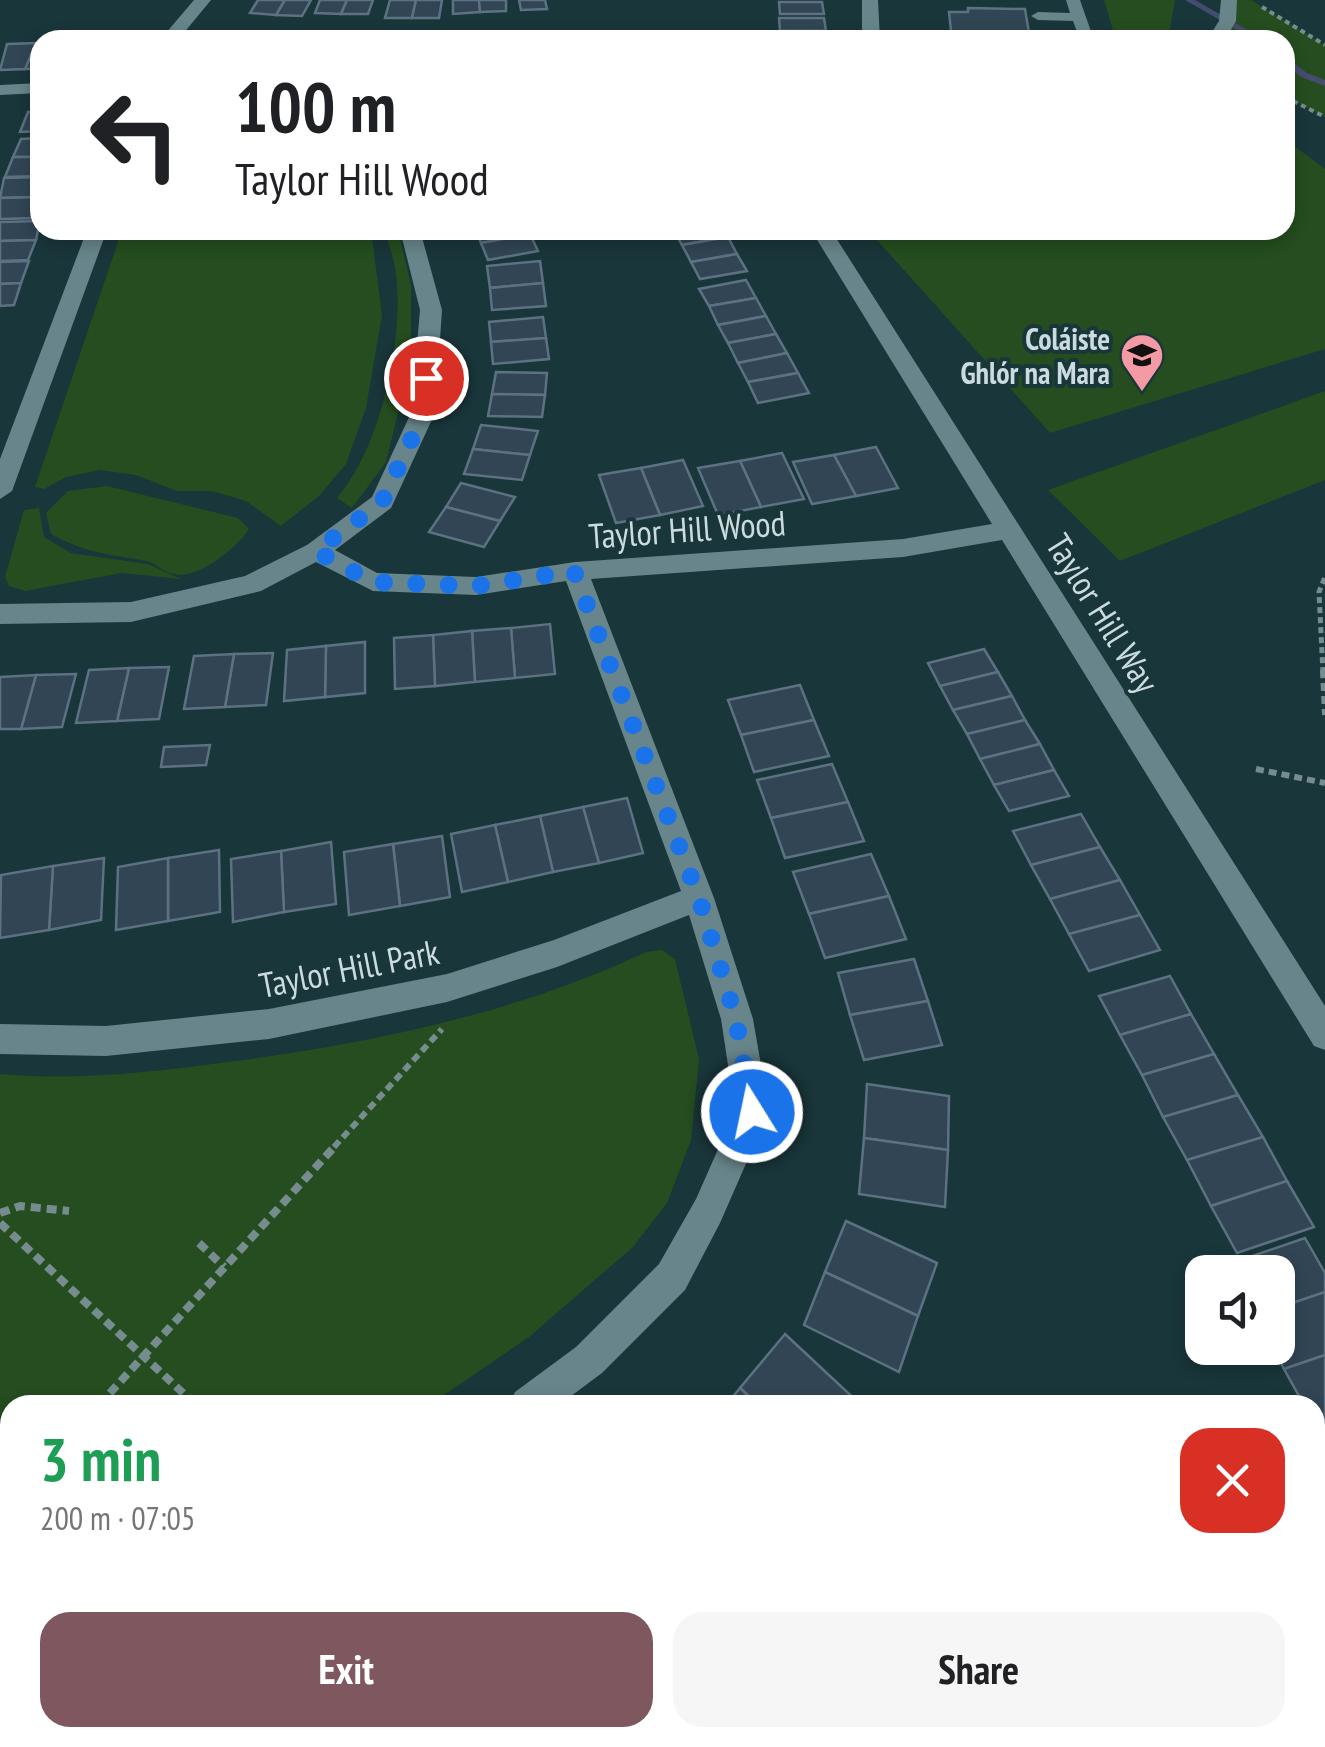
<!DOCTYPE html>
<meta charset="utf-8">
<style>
:root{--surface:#fff;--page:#f6f6f6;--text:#202124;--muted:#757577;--accent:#7f575e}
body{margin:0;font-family:"PT Sans Narrow",sans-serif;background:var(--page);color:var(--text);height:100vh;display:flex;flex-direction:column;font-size:38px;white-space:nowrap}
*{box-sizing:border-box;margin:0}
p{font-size:32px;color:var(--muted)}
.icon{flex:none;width:55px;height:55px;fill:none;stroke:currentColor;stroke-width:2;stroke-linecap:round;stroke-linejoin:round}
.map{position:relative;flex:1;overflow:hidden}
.drawer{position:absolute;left:0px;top:1395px;width:1325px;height:352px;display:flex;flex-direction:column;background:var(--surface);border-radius:30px 30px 0 0;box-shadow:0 5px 15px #0003}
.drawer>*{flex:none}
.guide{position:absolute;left:30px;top:30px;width:1265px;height:210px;border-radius:30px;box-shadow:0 5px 15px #0003;background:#fff;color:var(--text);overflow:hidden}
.controls{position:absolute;left:1185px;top:1255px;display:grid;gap:20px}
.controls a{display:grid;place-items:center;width:110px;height:110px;border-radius:20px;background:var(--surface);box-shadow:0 5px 15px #0003;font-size:50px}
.pin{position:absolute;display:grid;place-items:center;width:85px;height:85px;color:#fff;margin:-42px;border:5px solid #fff;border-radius:50%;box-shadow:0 2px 10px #0007}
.me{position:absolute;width:110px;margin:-55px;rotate:350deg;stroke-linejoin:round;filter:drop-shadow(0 0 8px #0008)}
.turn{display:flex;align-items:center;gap:35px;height:210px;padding:0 40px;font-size:45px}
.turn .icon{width:130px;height:130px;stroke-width:2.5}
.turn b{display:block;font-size:70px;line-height:85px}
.round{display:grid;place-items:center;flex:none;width:105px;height:105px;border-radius:30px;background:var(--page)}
.head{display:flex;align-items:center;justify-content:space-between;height:170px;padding:0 40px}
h1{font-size:60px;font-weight:700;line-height:75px;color:#1e9e55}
.button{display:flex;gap:20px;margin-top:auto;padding:20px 40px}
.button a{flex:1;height:115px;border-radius:30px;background:var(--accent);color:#fff;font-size:40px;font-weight:700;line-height:115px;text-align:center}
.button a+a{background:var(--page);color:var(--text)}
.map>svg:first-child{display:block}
.green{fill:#254d1f}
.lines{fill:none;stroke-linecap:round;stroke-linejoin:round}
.stream{fill:#464c70;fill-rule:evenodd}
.building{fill:#314554;stroke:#5c7181;stroke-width:2.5}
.path-far3{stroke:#768c8f;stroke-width:4;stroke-dasharray:5 4;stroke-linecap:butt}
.path-far2{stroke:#768c8f;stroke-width:5;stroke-dasharray:6 4;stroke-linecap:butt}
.path-far1{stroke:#768c8f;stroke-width:6;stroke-dasharray:8 5;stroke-linecap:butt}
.path{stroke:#768c8f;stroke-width:8;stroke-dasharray:10 6;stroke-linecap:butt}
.lane{fill:#67858a;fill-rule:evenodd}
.street{fill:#67858a;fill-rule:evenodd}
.route{stroke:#1a73e8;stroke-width:18;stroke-dasharray:0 32.4}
.labels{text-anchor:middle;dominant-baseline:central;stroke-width:8;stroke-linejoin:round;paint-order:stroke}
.far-poi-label{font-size:30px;font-weight:bold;fill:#cbdbde;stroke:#19363a;text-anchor:end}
.street-label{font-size:35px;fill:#cbdbde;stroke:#19363a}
</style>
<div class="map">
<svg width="1325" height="1747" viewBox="0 0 1325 1747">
<rect width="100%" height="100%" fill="#19363a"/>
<g class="green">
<path d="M1104,0H1175L1168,40H1116Z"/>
<path d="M1229,0H1251L1325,45V117L1285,97V40H1216Z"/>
<path d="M1285,139L1325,169V349L1050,433L868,230H1285Z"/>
<path d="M122,230H371L382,315L366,408L346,464L319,496L281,526L246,501L212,491H177L136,475L100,470L66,477L44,489L35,487Z"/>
<path d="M384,230H398L411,285V361L386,462L352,508L337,498C381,448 406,334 395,268C393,255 388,242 384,230Z"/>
<path d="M1325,391V480L1120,561L1048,490Z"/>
<path d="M107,486L238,518L249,529C237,548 195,583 170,573C159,569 155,562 142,560C108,555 81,551 51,534L46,513L68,491Z"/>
<path d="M39,508L44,537L71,553L148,564L181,579L121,573L25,591L9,586L5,577L24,510Z"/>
<path d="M662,950L675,959L699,1059L691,1140L667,1203L633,1247L529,1337L450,1391L425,1405H10V1738H365L366,1747H0V1074C75,1081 153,1072 228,1062C372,1043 514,1014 646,952Z"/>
</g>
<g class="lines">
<g class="stream">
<path d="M1185,0H1195L1265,40H1255Z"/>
<path d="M1285,56L1307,73L1325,80V86L1301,77L1285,64Z"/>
</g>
</g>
<g class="building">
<path d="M258,0H285L276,15L250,13Z"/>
<path d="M285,0H311L302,16L276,15Z"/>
<path d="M320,0H347L341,14L315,13Z"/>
<path d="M347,0H373L368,14H341Z"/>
<path d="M390,0H416L412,18H385Z"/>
<path d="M416,0H442L439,18H412Z"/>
<path d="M453,0H479L480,12L453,14Z"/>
<path d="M479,0H506V11L480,12Z"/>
<path d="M519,0H545L547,9L521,10Z"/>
<path d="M779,2H822L824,14H780Z"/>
<path d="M968,8L1025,9L1029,33L951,31L949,12H968Z"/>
<path d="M779,18H824L826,31H780Z"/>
<path d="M780,31H826L827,40H781Z"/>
<path d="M36,43H40V68L25,69Z"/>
<path d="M36,43L25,69L0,70L7,44Z"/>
<path d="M28,112H40V131L20,132Z"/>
<path d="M40,138V157H13L21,139Z"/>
<path d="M13,157H40V176L5,177Z"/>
<path d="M40,177V197L0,198L4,178Z"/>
<path d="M40,197V218L0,219V198Z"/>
<path d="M40,221L36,240L0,241V222Z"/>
<path d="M476,230H529L530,234L481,243Z"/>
<path d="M674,230H724L728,237L682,245Z"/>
<path d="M530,234L538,251L488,260L481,243Z"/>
<path d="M728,237L737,254L691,262L682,245Z"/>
<path d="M36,240L28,260L0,261V241Z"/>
<path d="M737,254L747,271L700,279L691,262Z"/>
<path d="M29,261L21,283L0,284V262Z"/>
<path d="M540,261L543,283L490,288L487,266Z"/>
<path d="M746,280L756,298L709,306L699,289Z"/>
<path d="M21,283L14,305L0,306V284Z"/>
<path d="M543,283L546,306L492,310L490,288Z"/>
<path d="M756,298L766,316L718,325L709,306Z"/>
<path d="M766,316L776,334L728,343L718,325Z"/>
<path d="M543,317L546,338L491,342L489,322Z"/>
<path d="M776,334L787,353L738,363L728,343Z"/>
<path d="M546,338L549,359L493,364L491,342Z"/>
<path d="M787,353L798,373L748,382L738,363Z"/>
<path d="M496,372L547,373L545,395L492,394Z"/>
<path d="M798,373L809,393L758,403L748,382Z"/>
<path d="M492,394L545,395L542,417L488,416Z"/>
<path d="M481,425L538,431L530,455L473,449Z"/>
<path d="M876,447L898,488L856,496L834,455Z"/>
<path d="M473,449L530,455L522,480L464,474Z"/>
<path d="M782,453L804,499L761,507L740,461Z"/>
<path d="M834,455L856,496L812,504L793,462Z"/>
<path d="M683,460L703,506L660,515L641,468Z"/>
<path d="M740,461L761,507L718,515L698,468Z"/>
<path d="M641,468L660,515L616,523L599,475Z"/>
<path d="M461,483L515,497L500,521L446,507Z"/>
<path d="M446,507L500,521L484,547L429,532Z"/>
<path d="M550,624L555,674L515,678L511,628Z"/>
<path d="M511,628L515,678L475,682L472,631Z"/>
<path d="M472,631L475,682L435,686L433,635Z"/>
<path d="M433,635L435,686L395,689L394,638Z"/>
<path d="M365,642V693L325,697L326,646Z"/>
<path d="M326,646L325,697L284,701L287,650Z"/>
<path d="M984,649L998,672L940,686L928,663Z"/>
<path d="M273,653L266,705L225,707L234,654Z"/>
<path d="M234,654L225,707L184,709L194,656Z"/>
<path d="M169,667L159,719L117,721L129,668Z"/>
<path d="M129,668L117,721L76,723L89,670Z"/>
<path d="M998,672L1012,696L953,710L940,686Z"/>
<path d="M76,674L62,727L21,729L36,675Z"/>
<path d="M36,675L21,729H0V677Z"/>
<path d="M800,685L814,720L741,735L728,700Z"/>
<path d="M1012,696L1025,720L967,734L953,710Z"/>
<path d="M814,720L829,756L754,772L741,735Z"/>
<path d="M1025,720L1040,744L980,759L967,734Z"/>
<path d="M1040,744L1054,770L994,785L980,759Z"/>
<path d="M210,745L206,765L161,767L164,747Z"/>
<path d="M832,764L848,802L771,818L757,780Z"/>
<path d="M1054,770L1069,796L1009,811L994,785Z"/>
<path d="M627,798L643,853L599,863L583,807Z"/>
<path d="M848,802L864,841L785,858L771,818Z"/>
<path d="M583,807L599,863L553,872L540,816Z"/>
<path d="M1081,814L1100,847L1031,865L1013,831Z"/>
<path d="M540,816L553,872L508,882L495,825Z"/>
<path d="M495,825L508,882L462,892L451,834Z"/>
<path d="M442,836L450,897L400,906L393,844Z"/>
<path d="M331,842L336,904L284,912L281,851Z"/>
<path d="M393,844L400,906L349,915L344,852Z"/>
<path d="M1100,847L1120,880L1050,899L1031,865Z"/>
<path d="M219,850L220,912L168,921V858Z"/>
<path d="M281,851L284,912L233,922L231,859Z"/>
<path d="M871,854L889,896L809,914L793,872Z"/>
<path d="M104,858L101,920L49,930L53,866Z"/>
<path d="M168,858V921L116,930L118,867Z"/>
<path d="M53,866L49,930L0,938L1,875Z"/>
<path d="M1120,880L1140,915L1069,934L1050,899Z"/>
<path d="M889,896L906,939L825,958L809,914Z"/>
<path d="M1140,915L1160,950L1089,971L1069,934Z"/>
<path d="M914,959L928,1001L850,1015L838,973Z"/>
<path d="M1170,976L1191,1014L1120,1035L1099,996Z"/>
<path d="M928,1001L942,1045L864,1060L850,1015Z"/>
<path d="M1191,1014L1214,1054L1142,1075L1120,1035Z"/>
<path d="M1214,1054L1238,1095L1163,1117L1142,1075Z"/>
<path d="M867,1084L949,1096L948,1150L864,1138Z"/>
<path d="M1238,1095L1263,1137L1187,1160L1163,1117Z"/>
<path d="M1263,1137L1287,1181L1211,1206L1187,1160Z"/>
<path d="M864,1138L948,1150L945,1207L859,1194Z"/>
<path d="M1287,1181L1314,1227L1237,1253L1211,1206Z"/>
<path d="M846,1221L937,1263L918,1316L825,1272Z"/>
<path d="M1305,1238L1325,1273V1292L1278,1308V1272H1233L1229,1264Z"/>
<path d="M825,1272L918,1316L899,1372L804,1325Z"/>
<path d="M1325,1292V1355L1284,1369L1273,1348H1278V1308Z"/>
<path d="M785,1334L861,1405H758L740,1388Z"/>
<path d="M1325,1355V1421L1315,1424V1405H1304L1284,1369Z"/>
<path d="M740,1388L758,1405H726Z"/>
</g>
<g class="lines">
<g class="path-far3">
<path d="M1262,7L1325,45"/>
<path d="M1285,97L1325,117"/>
</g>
<path class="path-far2" d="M1323,673L1319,592L1325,577"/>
<g class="path-far1">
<path d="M1323,670L1325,715"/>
<path d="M1256,769L1325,783"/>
<path d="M334,1147L442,1029"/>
</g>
<g class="path">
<path d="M0,1213L20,1206L69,1211"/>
<path d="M0,1223L196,1405"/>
<path d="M199,1243L224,1267"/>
<path d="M99,1405L336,1145"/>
<path d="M0,1513L10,1502"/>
<path d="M55,1747L62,1738"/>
</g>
<path class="lane" d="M1066,0H1080L1094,40H1080L1073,21L1038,20L1031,16L1038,12L1070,13Z"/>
<g class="street">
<path d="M194,0H211L178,40H160Z"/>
<path d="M862,0H878L880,40H862Z"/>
<path d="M1221,0H1237L1236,21L1225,40H1207L1219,21Z"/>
<path d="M40,83V93L0,95V85Z"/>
<path d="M87,230H107L12,491L0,499V459Z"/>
<path d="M400,230H420L442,310L435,413L391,508L335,550L377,573L476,577L575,562L903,539L992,524L811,230H831L1325,1006V1050L1314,1046L1002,540L903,557L591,579L714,898L753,1019L769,1111L720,1223L685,1290L602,1373L559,1405H509L515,1392L576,1347L659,1264L696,1199L735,1111L721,1019L689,915L557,967L447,1002L269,1039L106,1056L0,1054V1024L106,1026L269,1009L447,974L554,940L681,891L566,581L476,595L373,591L316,562L261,591L131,622L0,624V604L131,602L245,576L307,545L372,497L411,413L420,310Z"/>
<path d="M1325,1658V1700L1315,1704V1662Z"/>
<path d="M432,1738H475L477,1747H433Z"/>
<path d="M1148,1738H1210L1206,1747H1144Z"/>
</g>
</g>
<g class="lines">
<path class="route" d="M426,378L424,413L382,502L316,551L372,582L476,586L574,571L699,898L736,1019L752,1112"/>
</g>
<defs>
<g id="school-pin" transform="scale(2.25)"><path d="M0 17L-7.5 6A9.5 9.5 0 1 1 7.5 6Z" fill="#f49aa5" stroke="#19363a"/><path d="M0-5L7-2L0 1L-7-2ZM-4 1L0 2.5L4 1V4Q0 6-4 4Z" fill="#111"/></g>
</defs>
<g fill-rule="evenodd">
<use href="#school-pin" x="1142" y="355"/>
</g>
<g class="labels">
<g class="far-poi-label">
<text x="1110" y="338">Coláiste<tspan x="1110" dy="34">Ghlór na Mara</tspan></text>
</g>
<g class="street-label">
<text transform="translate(687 529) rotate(-4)">Taylor Hill Wood</text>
<text transform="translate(1103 613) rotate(58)">Taylor Hill Way</text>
<text transform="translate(349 968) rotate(-11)">Taylor Hill Park</text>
</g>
</g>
</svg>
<div class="controls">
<a><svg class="icon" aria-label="sound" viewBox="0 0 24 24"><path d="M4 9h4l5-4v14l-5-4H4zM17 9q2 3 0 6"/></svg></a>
</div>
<div class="pin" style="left:426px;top:378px;background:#d93025"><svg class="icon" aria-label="arrive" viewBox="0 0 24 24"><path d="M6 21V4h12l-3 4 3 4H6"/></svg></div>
<svg class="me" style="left:752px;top:1112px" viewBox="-20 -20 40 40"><circle r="17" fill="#1a73e8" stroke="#fff" stroke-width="3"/><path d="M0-11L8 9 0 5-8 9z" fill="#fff"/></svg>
<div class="guide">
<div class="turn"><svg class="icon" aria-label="left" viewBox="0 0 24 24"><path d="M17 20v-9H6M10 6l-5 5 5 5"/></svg><div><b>100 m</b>Taylor Hill Wood</div></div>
</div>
<section class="drawer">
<div class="head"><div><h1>3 min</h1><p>200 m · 07:05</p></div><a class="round" style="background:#d93025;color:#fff"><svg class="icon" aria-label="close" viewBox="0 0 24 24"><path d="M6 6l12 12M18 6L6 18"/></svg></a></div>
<div class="button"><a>Exit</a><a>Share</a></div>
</section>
</div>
